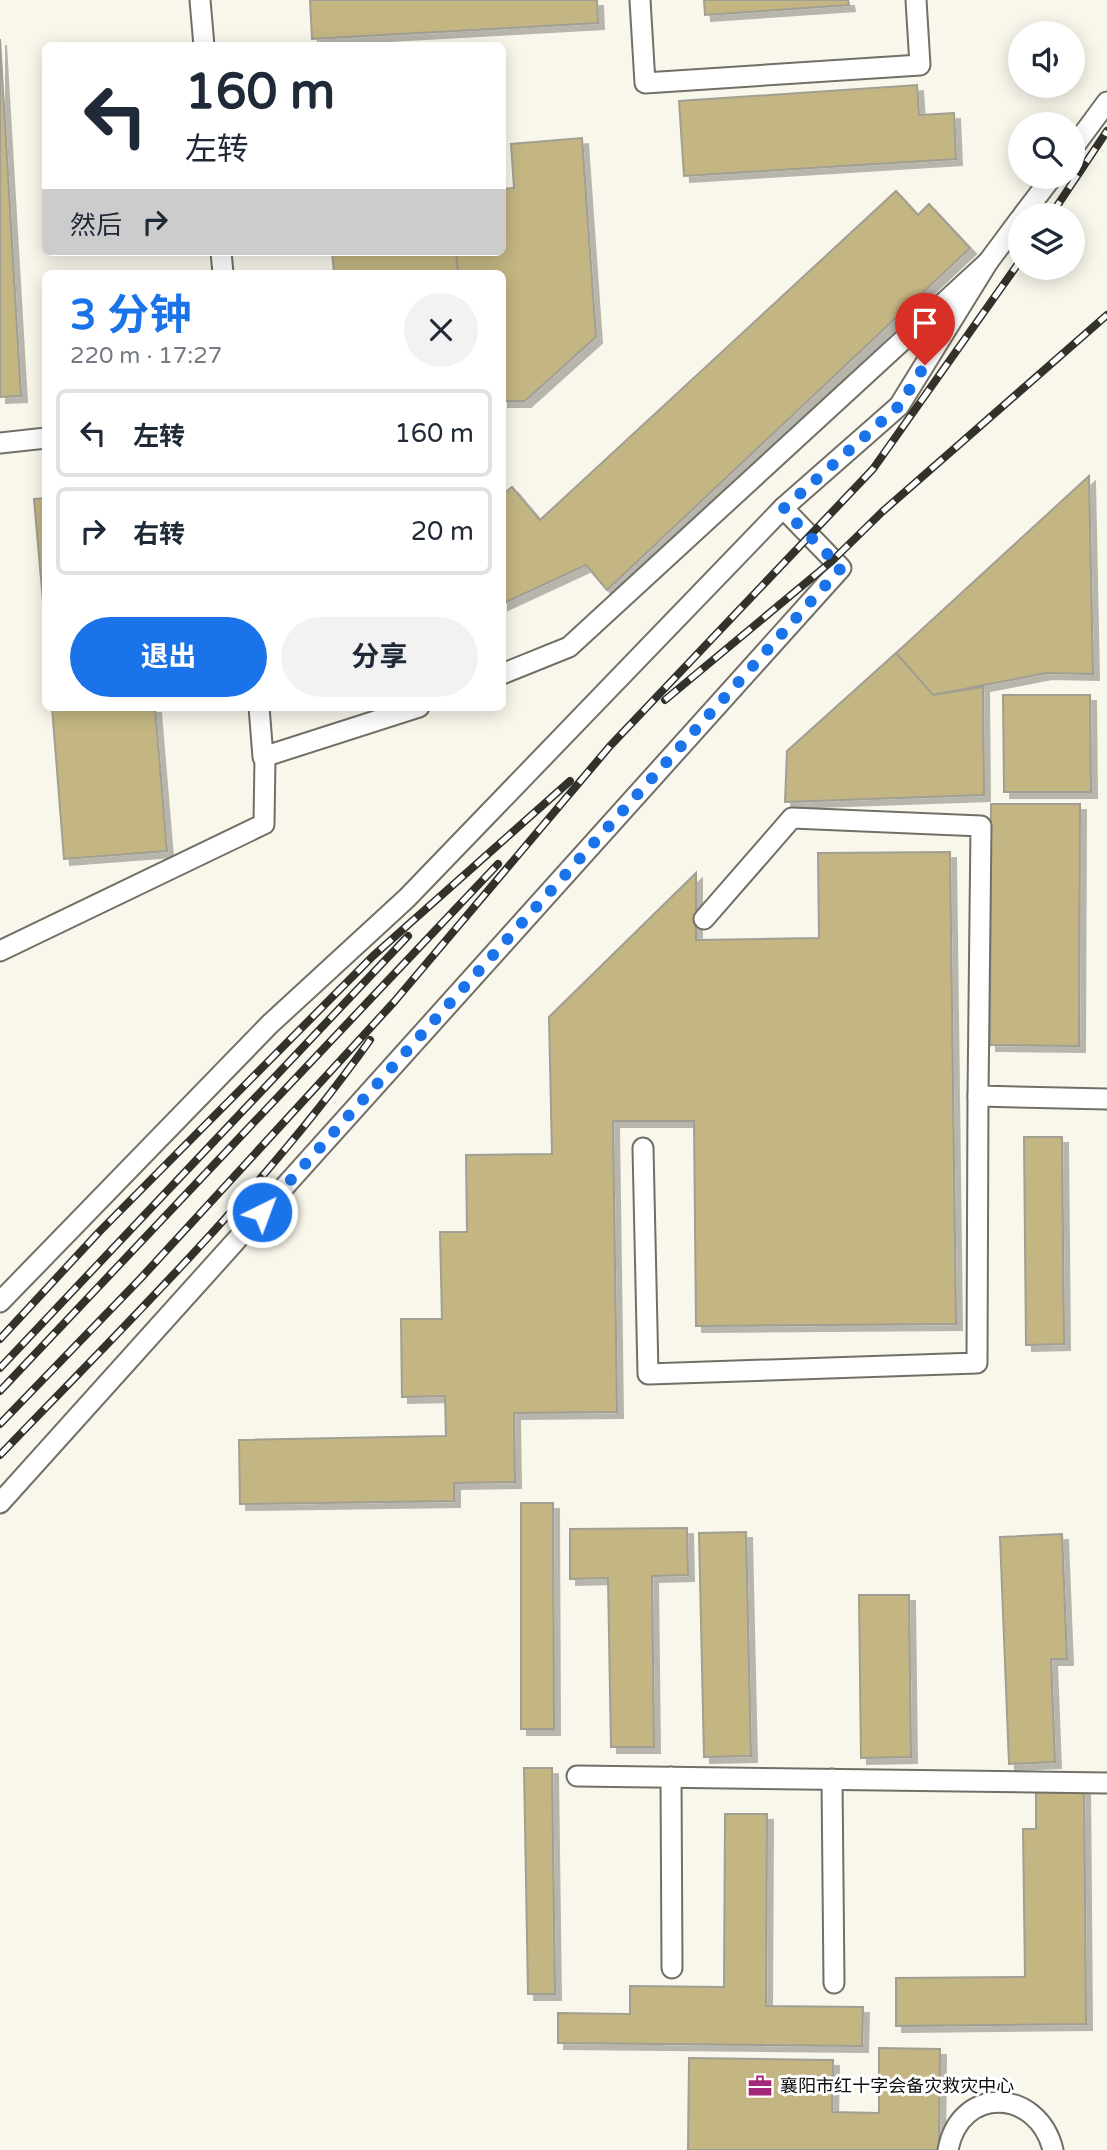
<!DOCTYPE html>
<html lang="zh">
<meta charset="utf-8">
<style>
:root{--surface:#fff;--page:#f2f2f3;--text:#1f2937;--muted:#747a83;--line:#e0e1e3;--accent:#1a73e8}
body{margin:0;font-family:"Varela Round","Noto Sans SC",sans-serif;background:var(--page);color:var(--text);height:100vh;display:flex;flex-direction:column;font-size:26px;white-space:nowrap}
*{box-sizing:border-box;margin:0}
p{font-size:23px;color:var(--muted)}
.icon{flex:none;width:38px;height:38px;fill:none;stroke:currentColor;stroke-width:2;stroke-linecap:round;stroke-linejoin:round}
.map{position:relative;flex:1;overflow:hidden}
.sheet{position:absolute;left:42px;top:270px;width:464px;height:441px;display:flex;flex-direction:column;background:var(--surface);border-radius:10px;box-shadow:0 4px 18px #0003}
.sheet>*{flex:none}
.top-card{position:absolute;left:42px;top:42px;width:464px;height:214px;border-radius:10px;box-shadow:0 4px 18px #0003;background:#fff;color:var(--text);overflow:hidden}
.tools{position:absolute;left:1008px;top:21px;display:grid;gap:14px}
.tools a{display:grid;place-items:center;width:77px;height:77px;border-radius:50%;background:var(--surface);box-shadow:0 4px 18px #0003;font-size:35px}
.pin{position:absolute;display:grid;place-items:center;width:60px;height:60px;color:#fff;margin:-72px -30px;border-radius:50% 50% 50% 0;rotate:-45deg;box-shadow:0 0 7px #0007}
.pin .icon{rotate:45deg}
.me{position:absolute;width:77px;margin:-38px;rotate:42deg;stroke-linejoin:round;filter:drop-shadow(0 0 5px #0008)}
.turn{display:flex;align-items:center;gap:24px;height:147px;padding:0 28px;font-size:32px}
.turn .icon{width:91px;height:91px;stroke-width:2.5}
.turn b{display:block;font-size:49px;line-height:60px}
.then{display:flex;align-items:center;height:66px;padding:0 28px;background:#0003;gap:14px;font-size:26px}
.round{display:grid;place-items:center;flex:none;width:74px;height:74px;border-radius:37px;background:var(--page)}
.head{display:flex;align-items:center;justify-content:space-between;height:119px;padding:0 28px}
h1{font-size:42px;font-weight:700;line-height:52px;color:var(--accent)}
.cta{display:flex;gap:14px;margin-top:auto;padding:14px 28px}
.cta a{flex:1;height:80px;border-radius:42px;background:var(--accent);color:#fff;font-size:28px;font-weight:700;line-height:80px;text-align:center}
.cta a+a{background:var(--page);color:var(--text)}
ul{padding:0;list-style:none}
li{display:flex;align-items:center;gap:21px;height:88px;margin:0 14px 10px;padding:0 14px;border:4px solid var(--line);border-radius:10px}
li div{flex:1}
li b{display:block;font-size:26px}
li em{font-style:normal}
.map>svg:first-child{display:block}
.building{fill:#c3b682;stroke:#a19e94;stroke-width:2;filter:url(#shadow)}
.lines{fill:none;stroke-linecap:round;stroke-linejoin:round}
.service-casing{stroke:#727066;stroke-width:23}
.service{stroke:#fff;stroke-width:19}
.rail-casing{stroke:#32312b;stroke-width:8}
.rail{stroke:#fff;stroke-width:5;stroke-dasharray:16;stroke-linecap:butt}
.route{stroke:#1a73e8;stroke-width:12;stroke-dasharray:0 21.6}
.labels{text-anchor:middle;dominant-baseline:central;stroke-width:6;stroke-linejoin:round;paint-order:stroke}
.poi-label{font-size:18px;fill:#0d0c08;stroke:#fff;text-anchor:start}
</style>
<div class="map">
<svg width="1107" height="2150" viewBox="0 0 1107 2150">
<defs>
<filter id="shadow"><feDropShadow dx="6" dy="6" stdDeviation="0" flood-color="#0004"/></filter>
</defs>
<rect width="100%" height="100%" fill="#f9f7eb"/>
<g class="building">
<path d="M310,0H597L598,23L312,39Z"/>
<path d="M704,0H848L849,5L705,15Z"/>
<path d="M0,39L21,396L0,397Z"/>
<path d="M917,85L919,115L954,113L956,159L684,176L679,101Z"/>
<path d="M582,138L596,337L525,401H502V273H458L456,252H502V189L514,188L511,144Z"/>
<path d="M896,191L918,215L929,204L970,248L607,590L586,565L502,604V495L512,487L540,520Z"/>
<path d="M332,252H456L458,273H334Z"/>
<path d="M1089,476L1093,674L1046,673L933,695L896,653Z"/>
<path d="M46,498V636L34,499Z"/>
<path d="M896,653L933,695L983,687L984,795L785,802L787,751Z"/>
<path d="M1003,695H1090L1091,792H1004Z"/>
<path d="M52,707H155L167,851L64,859Z"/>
<path d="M991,804H1080L1079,1046L990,1045Z"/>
<path d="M950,852L956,1324L696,1326L694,1121H613L617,1412L514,1413L515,1482L454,1483V1501L240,1504L239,1440L446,1436L445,1396L402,1397L401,1319H442L440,1232H467L466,1155L552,1154L549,1017L696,873V940L819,938L818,853Z"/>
<path d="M1024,1137H1062L1064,1344L1026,1345Z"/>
<path d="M521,1503H553L554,1729H521Z"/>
<path d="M687,1528L688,1575L652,1576L654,1747H611L608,1578L570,1579V1529Z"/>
<path d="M746,1532L751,1756L704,1757L699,1533Z"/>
<path d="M1062,1534L1067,1659H1051L1055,1762L1009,1764L1000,1537Z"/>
<path d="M859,1595H909L911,1757L861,1758Z"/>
<path d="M524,1768H552L555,1994H528Z"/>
<path d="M1036,1776H1084L1086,2024L896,2026V1978L1025,1977L1023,1829H1036Z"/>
<path d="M725,1814H767L766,2006L863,2007L862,2046L558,2043V2013L630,2014V1986L724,1987Z"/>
<path d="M879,2048L940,2049L939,2150H688L689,2058L833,2060L832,2112L879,2113Z"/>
</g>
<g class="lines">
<g class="service-casing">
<g id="service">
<path d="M200,0L204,46"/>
<path d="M640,0L645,83L920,65L916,0"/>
<path d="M1073,148L1107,102"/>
<path d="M1023,215L1052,177"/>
<path d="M221,252L223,273"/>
<path d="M0,443L46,438"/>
<path d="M502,674L569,647L988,262L1020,219"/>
<path d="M259,707L263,757L419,707"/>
<path d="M704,919L792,818L981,826L978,1096L1107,1099"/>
<path d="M0,951L264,824L265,757"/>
<path d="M643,1148L648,1374L977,1363L978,1096"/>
<path d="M0,1302L270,1024L407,898L783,508L899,406L988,262"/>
<path d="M0,1503L841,568L783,508"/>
<path d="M577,1776L1107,1783"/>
<path d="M671,1777L672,1968"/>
<path d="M832,1779L834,1983"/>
<path d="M948,2150C960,2085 1038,2088 1053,2150"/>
</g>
</g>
<use href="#service" class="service"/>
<g class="rail-casing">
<g id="rail">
<path d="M1051,215L1107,131"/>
<path d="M665,700L832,561L882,512L1107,315"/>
<path d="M0,1339L99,1232L373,956L570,781"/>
<path d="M0,1368L408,936"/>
<path d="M0,1391L498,864"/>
<path d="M0,1424L141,1278L394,1002L610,746L873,469L1020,261"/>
<path d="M0,1455C128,1322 263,1190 370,1040"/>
</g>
</g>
<use href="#rail" class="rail"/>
</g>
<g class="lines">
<path class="route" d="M262,1212L841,568L783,509L899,406L925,365"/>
</g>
<defs>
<g id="office-bare" transform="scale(1.89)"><path d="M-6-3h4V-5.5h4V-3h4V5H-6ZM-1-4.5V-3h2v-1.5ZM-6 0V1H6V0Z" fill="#a4277a" stroke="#fff" stroke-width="2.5" paint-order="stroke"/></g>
</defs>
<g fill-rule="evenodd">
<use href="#office-bare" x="760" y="2086"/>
</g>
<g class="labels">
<g class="poi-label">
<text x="780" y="2086">襄阳市红十字会备灾救灾中心</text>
</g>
</g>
</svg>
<div class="tools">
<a><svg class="icon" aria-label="sound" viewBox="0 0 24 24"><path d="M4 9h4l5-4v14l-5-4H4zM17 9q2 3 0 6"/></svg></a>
<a><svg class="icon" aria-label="search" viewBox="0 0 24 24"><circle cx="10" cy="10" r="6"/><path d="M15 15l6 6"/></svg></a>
<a><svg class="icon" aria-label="layers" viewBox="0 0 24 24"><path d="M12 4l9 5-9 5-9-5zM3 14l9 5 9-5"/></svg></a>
</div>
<div class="pin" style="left:925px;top:365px;background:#d93025"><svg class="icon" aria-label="arrive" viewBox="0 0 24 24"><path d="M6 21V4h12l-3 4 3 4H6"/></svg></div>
<svg class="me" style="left:262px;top:1212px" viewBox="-20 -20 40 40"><circle r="17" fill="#1a73e8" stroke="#fff" stroke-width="3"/><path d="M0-11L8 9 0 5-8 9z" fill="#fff"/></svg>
<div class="top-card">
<div class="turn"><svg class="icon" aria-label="left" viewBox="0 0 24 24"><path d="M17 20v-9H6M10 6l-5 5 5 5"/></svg><div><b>160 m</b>左转</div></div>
<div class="then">然后<svg class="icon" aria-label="right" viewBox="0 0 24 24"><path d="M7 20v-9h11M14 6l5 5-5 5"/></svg></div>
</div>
<section class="sheet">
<div class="head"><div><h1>3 分钟</h1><p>220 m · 17:27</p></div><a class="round"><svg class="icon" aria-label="close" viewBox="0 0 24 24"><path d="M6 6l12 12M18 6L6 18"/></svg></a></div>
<ul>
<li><svg class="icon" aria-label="left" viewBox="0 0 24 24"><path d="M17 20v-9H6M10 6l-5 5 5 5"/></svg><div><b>左转</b></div><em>160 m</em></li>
<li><svg class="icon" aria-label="right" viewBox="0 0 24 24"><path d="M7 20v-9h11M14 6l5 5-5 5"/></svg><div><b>右转</b></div><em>20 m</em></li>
</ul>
<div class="cta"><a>退出</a><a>分享</a></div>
</section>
</div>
